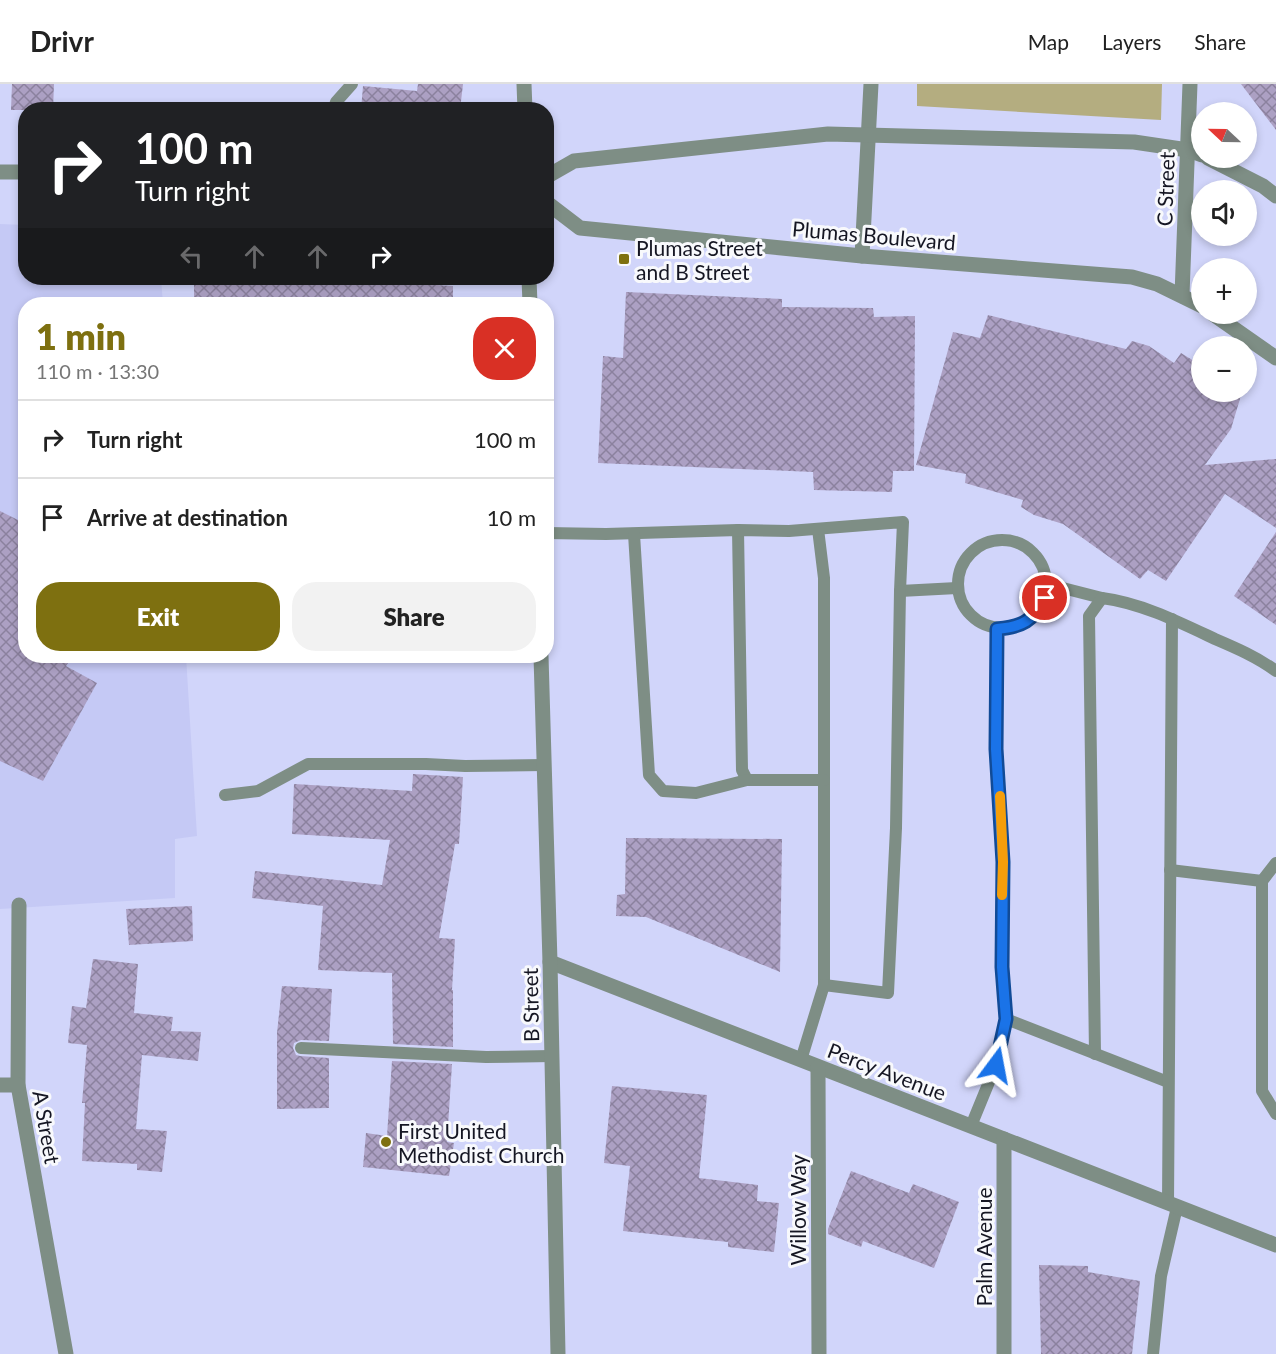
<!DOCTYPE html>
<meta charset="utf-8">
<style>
:root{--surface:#fff;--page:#f2f2f2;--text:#222;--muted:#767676;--line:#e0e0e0;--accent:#7e7010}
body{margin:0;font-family:Lato,sans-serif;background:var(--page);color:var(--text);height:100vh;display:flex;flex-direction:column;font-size:22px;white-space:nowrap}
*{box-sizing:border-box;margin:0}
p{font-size:20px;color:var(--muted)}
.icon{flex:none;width:33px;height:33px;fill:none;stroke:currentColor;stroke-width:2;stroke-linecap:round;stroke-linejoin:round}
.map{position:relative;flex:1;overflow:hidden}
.side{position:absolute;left:18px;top:213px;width:536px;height:366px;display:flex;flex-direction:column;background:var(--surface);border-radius:24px;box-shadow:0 3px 9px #0003}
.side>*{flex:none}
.hud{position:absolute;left:18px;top:18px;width:536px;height:183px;border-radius:24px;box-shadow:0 3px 9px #0003;background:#202124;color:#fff;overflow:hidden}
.needle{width:39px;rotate:292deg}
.buttons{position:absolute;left:1191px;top:18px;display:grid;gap:12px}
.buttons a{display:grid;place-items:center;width:66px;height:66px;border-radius:50%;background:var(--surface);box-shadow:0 3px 9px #0003;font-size:30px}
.pin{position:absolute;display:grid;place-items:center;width:51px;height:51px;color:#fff;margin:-26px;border:3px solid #fff;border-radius:50%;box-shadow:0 2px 6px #0007}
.me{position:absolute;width:66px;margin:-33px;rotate:13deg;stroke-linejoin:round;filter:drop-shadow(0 0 4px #0008)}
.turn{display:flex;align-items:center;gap:21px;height:126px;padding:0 18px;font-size:27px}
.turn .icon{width:78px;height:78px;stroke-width:2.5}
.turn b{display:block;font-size:42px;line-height:51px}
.lanes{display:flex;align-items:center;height:57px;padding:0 18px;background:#0003;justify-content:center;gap:30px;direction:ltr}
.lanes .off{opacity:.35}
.round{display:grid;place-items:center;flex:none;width:63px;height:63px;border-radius:24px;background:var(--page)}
.head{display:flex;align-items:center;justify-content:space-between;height:102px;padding:0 18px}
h1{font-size:36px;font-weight:800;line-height:45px;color:var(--accent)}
.primary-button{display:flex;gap:12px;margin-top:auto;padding:12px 18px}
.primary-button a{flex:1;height:69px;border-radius:24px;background:var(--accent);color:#fff;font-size:24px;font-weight:800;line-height:69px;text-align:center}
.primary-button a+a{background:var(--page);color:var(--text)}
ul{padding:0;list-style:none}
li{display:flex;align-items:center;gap:18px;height:78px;padding:0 18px;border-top:2px solid var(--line)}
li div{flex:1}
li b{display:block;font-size:22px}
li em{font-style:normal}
header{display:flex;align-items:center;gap:36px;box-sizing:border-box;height:84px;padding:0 30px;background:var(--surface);border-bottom:2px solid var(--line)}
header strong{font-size:28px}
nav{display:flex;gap:33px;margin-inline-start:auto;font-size:21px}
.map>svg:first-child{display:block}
.built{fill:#c5c9f5}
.green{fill:#b4ad80}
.building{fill:url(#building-cross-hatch)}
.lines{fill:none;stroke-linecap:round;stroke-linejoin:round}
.service{stroke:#7e8e85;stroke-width:12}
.minor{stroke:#7e8e85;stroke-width:15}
.tertiary{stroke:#7e8e85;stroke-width:15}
.route-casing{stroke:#114b97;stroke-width:15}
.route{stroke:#1a73e8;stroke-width:10}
.slow{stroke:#f59e0b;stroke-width:10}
.poi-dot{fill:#7e7010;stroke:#f8f9fc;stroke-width:2}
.labels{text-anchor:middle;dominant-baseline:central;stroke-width:6;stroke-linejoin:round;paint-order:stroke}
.street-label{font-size:21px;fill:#151623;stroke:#f8f9fc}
.poi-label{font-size:21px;fill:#151623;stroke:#f8f9fc;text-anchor:start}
</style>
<header>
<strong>Drivr</strong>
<nav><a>Map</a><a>Layers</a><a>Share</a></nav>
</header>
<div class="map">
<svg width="1276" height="1270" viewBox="0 0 1276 1270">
<defs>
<pattern id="building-cross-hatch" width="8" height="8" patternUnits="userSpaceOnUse" patternTransform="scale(1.5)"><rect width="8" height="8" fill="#aca0c3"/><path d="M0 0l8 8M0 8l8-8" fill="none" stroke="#8b819e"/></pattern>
</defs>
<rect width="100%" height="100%" fill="#d1d5fa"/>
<path class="built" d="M0,140L25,141L26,194H161L163,220H26V572H186L197,752L175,755V814L0,825Z"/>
<path class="green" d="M917,0H1162L1161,36L917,22Z"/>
<g class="building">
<path d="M12,0H54L53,26H11Z"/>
<path d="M418,0H463L460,26H361L363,2L417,7Z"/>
<path d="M1241,0H1276V46Z"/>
<path d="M262,194H315L453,202V220H194V195Z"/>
<path d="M626,208L782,215V223L873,224L874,233L915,232L914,387H893L892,408L814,406L813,388L598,379L603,272L623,274Z"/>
<path d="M988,231L1126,265L1132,257L1149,262L1174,279L1181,269L1202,282V308H1242L1231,345L1205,381L1276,375V444L1225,410L1166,497L1148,486L1140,495L1063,440L1034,431L1021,423L1023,416L965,399L966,390L916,381L953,248L980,254Z"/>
<path d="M0,427L26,440V572H73L66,582L97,599L43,697L0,677Z"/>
<path d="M1276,448V541L1234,512Z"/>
<path d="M413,690L463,693L459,760H455L439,854L455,855L452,906H453V963L393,960L392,889L318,886L323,822L252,814L255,787L382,801L390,756L292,750L294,700L412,707Z"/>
<path d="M626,754L782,755L780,888L646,833L616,832L617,811L625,810Z"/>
<path d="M192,822L193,857L129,861L126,825Z"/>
<path d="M93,875L138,880L134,929L173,933L171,947L201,948L198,977L142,971L136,1045L167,1047L162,1088L137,1086V1080L82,1077L85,1019H82L87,961L68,959L72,922L86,924Z"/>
<path d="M282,902L332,905L329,957L301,956L294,959L293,964L296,971L300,972L329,974V1024L277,1025V949Z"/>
<path d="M392,977L452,980L447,1058L454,1059L449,1092L363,1083L366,1049L387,1052Z"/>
<path d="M612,1002L707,1011L699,1094L758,1101L757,1117L779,1119L774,1168L728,1163V1158L623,1147L630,1082L604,1079Z"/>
<path d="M851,1087L909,1109L913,1100L959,1118L934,1184L863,1157L861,1163L828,1150V1145Z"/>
<path d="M1039,1181L1088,1182V1188L1140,1197L1132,1270H1041Z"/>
</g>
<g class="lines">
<g class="service">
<path d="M333,26L336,18L352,0"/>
<path d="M818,445L824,494V901"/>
<path d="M738,446L742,686L747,696H824"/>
<path d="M546,449L606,450L738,446L789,447L903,438L900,507L957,504"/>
<path d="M634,450L649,691L663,707L696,709L747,696"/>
<circle cx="1002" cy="500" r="44"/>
<path d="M1047,500L1102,514"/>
<path d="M225,711L258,707L308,680H426L465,682L544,681"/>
<path d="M1170,786L1262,797L1276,779"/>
<path d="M1262,797V1007L1276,1030"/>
<path d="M1006,935L1168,998"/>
<path d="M301,964L486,973L552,972"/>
<path d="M1095,970L1089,532L1102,514C1141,519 1179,538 1215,555C1236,564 1257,573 1276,587"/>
<path d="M801,976L824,901L888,909L896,744L900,507"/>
<path d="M971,1042L996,981L1006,935L1002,883L1003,778L996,665L997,545"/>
<path d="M1168,1119L1172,535"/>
<path d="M1153,1270L1161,1192L1177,1123"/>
</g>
<g class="minor">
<path d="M862,172L871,0"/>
<path d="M1182,211L1190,0"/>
<path d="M19,821L18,1001L66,1270"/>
<path d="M550,878L1276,1161"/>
<path d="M818,983L819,1270"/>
<path d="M0,1001H18"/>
<path d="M1004,1270V1055"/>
</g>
<g class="tertiary">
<path d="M524,0L525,26"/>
<path d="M1208,74L1263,102L1276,112"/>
<path d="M0,88H26"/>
<path d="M546,93L574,77L828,50L1134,58L1188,66L1202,71"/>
<path d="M546,118L580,144L862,172L1132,193L1157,200L1202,222"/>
<path d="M529,194L530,220"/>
<path d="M1213,230L1276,274"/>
<path d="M541,572L550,878L558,1270"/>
</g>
</g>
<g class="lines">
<g class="route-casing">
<path id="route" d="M996,981L1006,935L1002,883L1003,778L996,665L997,545C1022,543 1033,537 1045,514"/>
</g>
<use href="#route" class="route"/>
<path class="slow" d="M1000,712L1003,778L1002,811"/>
</g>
<g class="poi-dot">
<rect x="618" y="169" width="12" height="12" rx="3"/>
<circle cx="386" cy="1058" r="6"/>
</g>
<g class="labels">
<g class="street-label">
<text transform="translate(1165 105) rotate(-88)">C Street</text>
<text transform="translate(874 151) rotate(5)">Plumas Boulevard</text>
<text transform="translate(530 921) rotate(-91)">B Street</text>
<text transform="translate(887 987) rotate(21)">Percy Avenue</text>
<text transform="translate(47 1043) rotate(80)">A Street</text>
<text transform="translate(797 1126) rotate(-90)">Willow Way</text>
<text transform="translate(983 1163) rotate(-90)">Palm Avenue</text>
</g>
<g class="poi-label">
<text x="636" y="163">Plumas Street<tspan x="636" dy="24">and B Street</tspan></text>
<text x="398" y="1046">First United<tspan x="398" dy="24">Methodist Church</tspan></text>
</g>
</g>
</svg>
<div class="buttons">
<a><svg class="needle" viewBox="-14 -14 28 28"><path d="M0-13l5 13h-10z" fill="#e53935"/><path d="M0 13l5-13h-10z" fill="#767676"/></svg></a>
<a><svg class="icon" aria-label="sound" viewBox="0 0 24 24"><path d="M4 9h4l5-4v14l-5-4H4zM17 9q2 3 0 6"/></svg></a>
<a>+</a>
<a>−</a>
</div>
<div class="pin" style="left:1045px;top:514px;background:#d93025"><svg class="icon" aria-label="arrive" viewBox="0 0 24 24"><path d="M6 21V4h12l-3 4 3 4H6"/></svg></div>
<svg class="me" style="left:996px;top:981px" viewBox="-20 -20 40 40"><path d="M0-17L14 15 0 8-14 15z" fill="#1a73e8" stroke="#fff" stroke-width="4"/></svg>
<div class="hud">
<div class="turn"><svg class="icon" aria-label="right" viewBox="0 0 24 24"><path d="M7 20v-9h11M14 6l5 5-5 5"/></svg><div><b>100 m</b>Turn right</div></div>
<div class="lanes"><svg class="icon off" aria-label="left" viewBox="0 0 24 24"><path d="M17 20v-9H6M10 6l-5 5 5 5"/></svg><svg class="icon off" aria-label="ahead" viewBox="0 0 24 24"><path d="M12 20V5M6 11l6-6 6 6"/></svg><svg class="icon off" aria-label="ahead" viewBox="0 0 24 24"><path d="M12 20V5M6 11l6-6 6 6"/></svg><svg class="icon" aria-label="right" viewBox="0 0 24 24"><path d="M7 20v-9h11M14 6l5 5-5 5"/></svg></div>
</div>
<section class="side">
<div class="head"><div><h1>1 min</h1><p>110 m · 13:30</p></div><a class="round" style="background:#d93025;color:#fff"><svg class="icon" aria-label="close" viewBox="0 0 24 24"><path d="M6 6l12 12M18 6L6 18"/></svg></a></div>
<ul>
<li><svg class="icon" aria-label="right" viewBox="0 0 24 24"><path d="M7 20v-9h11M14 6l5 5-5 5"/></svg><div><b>Turn right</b></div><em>100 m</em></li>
<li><svg class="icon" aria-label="arrive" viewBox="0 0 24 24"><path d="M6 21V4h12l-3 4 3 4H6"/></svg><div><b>Arrive at destination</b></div><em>10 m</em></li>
</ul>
<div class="primary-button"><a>Exit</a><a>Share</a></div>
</section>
</div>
